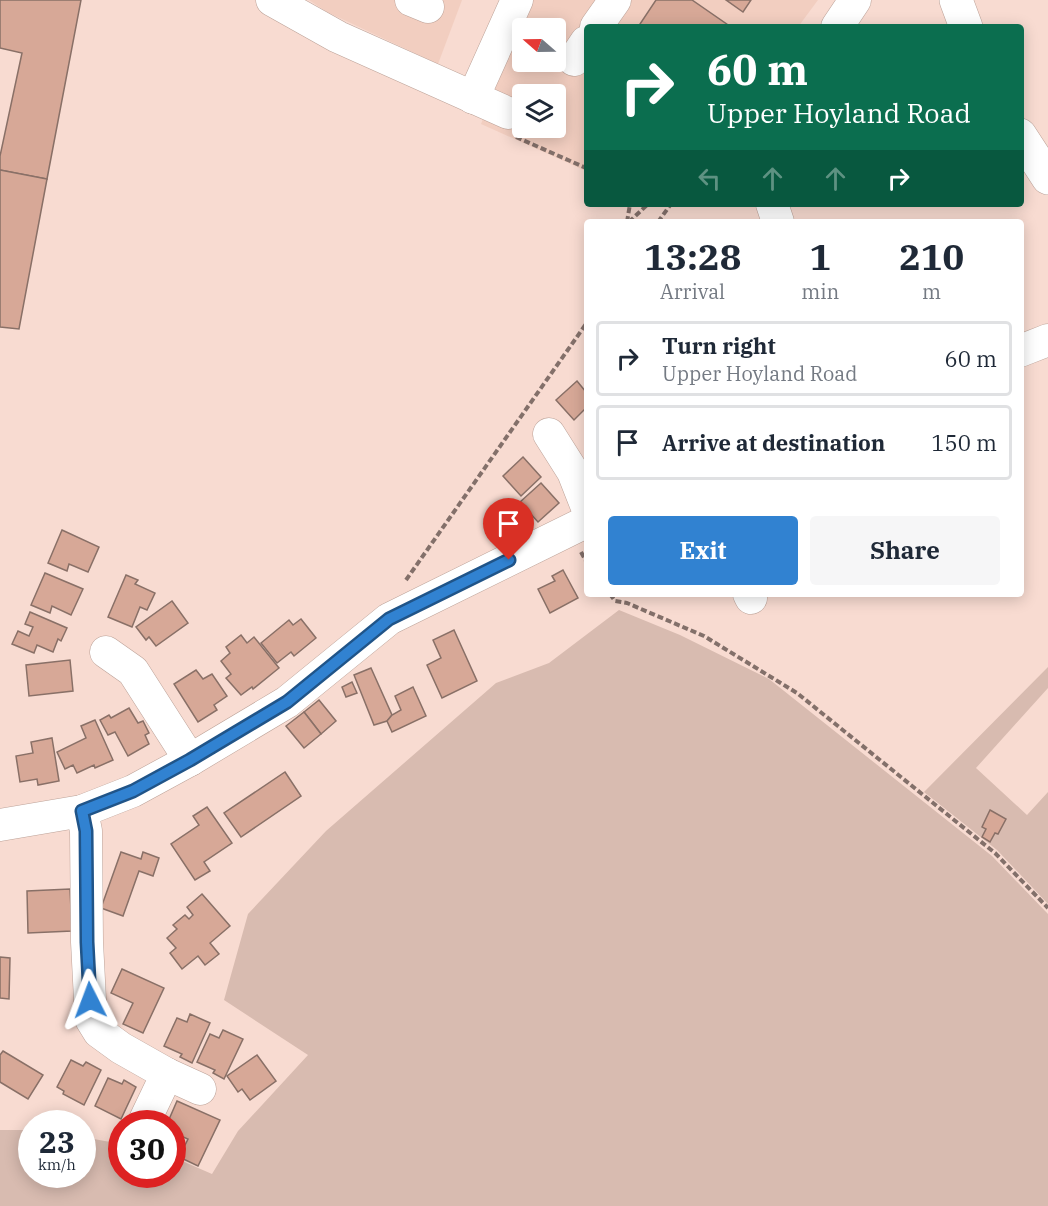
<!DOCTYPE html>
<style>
:root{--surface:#fff;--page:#f6f6f7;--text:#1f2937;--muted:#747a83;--line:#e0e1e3;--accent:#3182d1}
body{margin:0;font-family:"IBM Plex Serif",serif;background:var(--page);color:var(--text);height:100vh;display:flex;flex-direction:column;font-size:22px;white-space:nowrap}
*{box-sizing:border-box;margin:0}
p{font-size:20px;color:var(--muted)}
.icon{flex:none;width:33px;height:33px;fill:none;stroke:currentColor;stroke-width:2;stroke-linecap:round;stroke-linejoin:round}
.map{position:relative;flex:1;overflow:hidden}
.side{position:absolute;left:584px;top:219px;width:440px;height:378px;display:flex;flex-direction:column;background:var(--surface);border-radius:6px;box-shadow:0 3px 15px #0003}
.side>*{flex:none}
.hud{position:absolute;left:584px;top:24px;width:440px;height:183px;border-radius:6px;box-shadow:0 3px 15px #0003;background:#0b6e4f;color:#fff;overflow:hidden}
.needle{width:39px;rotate:290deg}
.buttons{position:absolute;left:512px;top:18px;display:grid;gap:12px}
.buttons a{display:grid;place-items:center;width:54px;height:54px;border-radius:6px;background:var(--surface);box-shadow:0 3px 15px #0003;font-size:30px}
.speed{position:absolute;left:18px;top:1110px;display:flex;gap:12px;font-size:30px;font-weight:700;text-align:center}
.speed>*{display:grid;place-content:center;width:78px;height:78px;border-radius:50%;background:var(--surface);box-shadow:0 3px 15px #0003;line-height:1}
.speed small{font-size:15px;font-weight:400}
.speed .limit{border:9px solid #d22;background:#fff;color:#111}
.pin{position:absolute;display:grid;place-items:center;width:51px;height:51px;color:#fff;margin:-62px -26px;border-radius:50% 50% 50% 0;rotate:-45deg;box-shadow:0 0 6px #0007}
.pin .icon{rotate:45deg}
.me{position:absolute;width:66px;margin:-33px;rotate:357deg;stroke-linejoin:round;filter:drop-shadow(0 0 4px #0008)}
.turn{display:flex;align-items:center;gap:21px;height:126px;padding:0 24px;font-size:27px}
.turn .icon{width:78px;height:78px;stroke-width:2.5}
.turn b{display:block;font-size:42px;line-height:51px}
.lanes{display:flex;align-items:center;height:57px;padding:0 24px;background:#0003;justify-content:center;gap:30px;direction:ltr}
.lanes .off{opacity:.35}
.eta{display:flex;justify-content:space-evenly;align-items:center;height:102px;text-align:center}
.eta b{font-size:36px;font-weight:700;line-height:42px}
.cta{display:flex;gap:12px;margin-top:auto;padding:12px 24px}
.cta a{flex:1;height:69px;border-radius:6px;background:var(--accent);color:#fff;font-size:24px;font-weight:700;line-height:69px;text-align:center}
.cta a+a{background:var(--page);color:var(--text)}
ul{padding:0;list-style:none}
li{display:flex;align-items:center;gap:18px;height:75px;margin:0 12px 9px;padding:0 12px;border:3px solid var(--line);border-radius:6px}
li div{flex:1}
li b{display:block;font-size:22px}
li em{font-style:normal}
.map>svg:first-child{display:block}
.built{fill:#f2cec0;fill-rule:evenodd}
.green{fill:#d8bbb0}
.building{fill:#d7a897;stroke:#897067;stroke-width:1.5}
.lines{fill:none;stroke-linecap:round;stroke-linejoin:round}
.minor-casing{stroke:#bca298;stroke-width:33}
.major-casing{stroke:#bca298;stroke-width:34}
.path{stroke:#83706a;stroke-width:4;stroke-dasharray:6 3;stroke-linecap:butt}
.minor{stroke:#fff;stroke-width:32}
.major{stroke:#fff;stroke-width:33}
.route-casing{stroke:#205488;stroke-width:15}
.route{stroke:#3182d1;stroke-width:10}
</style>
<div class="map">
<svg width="1048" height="1206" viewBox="0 0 1048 1206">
<rect width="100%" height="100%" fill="#f8dbd1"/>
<g class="built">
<path d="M309,0H462L438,64L327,12Z"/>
<path d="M531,0H818L798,27H586V171L481,124ZM522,28H555V62H522ZM522,94H555V128H522Z"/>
</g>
<g class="green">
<path d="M619,610L680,635L769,679L992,856L1048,914V1206H0V1130H31L32,1174H82L83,1137L121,1144L122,1174H172L173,1157L212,1174L238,1131L308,1055L224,1000L248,914L326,831L496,683L549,663Z"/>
<path d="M1048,667V688L976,768L1027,815L1048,792V904L997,850L924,792Z"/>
</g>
<g class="building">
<path d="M0,0H81L47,179L0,170V156L22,53L0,48Z"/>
<path d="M656,0H692L731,27H638Z"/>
<path d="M726,0H751L743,12Z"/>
<path d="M0,170L47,179L19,329L0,327Z"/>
<path d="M577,381L586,392V408L574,420L556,400Z"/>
<path d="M523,457L541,477L521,496L503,476Z"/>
<path d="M541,483L559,503L538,522L520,502Z"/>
<path d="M62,530L99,547L88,572L69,564L67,571L48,563Z"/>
<path d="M563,570L578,598L550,613L538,589L555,581L552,576Z"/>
<path d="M45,573L83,589L71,615L52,606L50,613L31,605Z"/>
<path d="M126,575L138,580L135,584L155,593L147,610L140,607L132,627L108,617Z"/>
<path d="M172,601L188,623L156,646L149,637L146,640L136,627Z"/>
<path d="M30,612L67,628L61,641L58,639L53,652L37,645L34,653L12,644L18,631L29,636L33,627L25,624Z"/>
<path d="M301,619L316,638L294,656L291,652L277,663L261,643L289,620L293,625Z"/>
<path d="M454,630L477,681L442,698L427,665L441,658L433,640Z"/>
<path d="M241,635L247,643L254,637L279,668L253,689L252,687L241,695L226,678L231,674L221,661L230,653L226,647Z"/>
<path d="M70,660L73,691L29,696L26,665Z"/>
<path d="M371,668L392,715L387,721L374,725L354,675Z"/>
<path d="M196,670L203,679L212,674L227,696L214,705L217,710L198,722L174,684Z"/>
<path d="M352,682L357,693L346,697L342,687Z"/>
<path d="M413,687L426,716L392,732L387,721L392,715L401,710L395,696Z"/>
<path d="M319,700L336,721L321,734L304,712Z"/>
<path d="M129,708L138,723L143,721L149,733L145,735L149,744L128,756L115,732L108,735L100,720L109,715L111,718Z"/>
<path d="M304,712L321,734L304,748L286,726Z"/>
<path d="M95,720L113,760L95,768L94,765L77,773L73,765L65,769L57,752L86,738L81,726Z"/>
<path d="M52,738L59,781L38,785L37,779L20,782L16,756L33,753L31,742Z"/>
<path d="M285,772L301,796L241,837L224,813Z"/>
<path d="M207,807L232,843L204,862L210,871L195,880L171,844L199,825L193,816Z"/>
<path d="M990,810L1006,819L998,834L995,833L990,842L982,837L986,829L982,827Z"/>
<path d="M121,852L141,859L143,852L159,858L153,876L139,871L123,916L101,908Z"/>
<path d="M70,889L72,931L28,933L27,891Z"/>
<path d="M202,894L230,926L210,943L219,954L205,965L198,956L182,969L170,953L176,948L167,938L177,929L173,925L185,915L189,919L193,915L187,907Z"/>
<path d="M0,957L10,958L9,999L0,998Z"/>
<path d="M122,969L164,988L143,1033L123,1024L133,1003L111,993Z"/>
<path d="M190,1014L210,1023L192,1063L180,1057L182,1054L164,1046L177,1018L187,1022Z"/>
<path d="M223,1030L243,1039L224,1079L213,1073L215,1070L197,1062L210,1034L219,1038Z"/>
<path d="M3,1051L43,1075L28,1099L0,1082V1055Z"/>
<path d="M257,1055L276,1081L250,1100L242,1089L238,1092L227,1076Z"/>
<path d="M71,1060L83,1066L86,1062L101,1070L84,1105L63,1094L64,1091L57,1087Z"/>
<path d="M108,1078L122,1084L124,1080L136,1087L121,1119L95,1106Z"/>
<path d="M177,1101L220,1120L198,1166L179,1157L188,1139L172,1132V1124H167Z"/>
</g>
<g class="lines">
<g class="minor-casing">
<g id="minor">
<path d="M272,0L338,37L508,113"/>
<path d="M411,0L428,7"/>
<path d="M596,27L615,0"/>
<path d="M837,27L855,0"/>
<path d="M574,60L586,42"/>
<path d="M473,98L517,0"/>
<path d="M772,204L778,222"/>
<path d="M1020,351L1048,340"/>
<path d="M549,434L573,472L586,505"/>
<path d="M749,594L751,598"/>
<path d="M106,652L133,671L190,760"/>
<path d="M82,811L86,831L87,942L91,1019L99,1032L121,1048L167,1074L200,1089"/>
<path d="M0,825L82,811L133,791L190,760L287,702L389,619L586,522"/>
<path d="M144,1122L167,1074"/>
</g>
</g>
<g class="major-casing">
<g id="major">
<path d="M956,0L966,27"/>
<path d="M1020,135L1048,178"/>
</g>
</g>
<g class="path">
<path d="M516,137L586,168"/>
<path d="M627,222L630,204"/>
<path d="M629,222L648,204"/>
<path d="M658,222L671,204"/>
<path d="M581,552L586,561"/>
<path d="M406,580L586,324"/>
<path d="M610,594L615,601L627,603L704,636L797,693L995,853L1048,908"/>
</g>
<use href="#minor" class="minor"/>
<use href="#major" class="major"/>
</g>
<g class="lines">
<g class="route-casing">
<path id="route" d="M90,1000L87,942L86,831L82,811L133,791L190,760L287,702L389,619L509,560"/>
</g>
<use href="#route" class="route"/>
</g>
</svg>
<div class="buttons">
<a><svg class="needle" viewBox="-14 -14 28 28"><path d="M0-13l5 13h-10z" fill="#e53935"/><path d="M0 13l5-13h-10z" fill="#747a83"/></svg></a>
<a><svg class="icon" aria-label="layers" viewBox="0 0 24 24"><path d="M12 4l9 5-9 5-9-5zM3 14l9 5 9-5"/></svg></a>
</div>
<div class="speed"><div>23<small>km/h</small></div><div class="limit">30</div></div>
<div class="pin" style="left:509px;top:560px;background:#d93025"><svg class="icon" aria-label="arrive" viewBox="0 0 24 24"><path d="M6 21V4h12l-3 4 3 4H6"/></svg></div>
<svg class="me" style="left:90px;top:1000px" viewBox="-20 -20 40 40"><path d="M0-17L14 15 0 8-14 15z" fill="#3182d1" stroke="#fff" stroke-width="4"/></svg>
<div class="hud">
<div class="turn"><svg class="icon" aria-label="right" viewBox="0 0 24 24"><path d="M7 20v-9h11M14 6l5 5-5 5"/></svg><div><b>60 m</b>Upper Hoyland Road</div></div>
<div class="lanes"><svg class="icon off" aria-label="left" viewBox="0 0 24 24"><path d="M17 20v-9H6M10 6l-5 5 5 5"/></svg><svg class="icon off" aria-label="ahead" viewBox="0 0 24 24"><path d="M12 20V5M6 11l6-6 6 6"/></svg><svg class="icon off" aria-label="ahead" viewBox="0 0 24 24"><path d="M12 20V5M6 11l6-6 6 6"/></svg><svg class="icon" aria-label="right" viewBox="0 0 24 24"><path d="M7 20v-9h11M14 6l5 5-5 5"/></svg></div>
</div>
<section class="side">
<div class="eta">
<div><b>13:28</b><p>Arrival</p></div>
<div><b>1</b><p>min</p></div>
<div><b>210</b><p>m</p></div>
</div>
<ul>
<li><svg class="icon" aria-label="right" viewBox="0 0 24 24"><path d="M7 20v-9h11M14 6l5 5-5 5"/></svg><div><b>Turn right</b><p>Upper Hoyland Road</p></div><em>60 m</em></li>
<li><svg class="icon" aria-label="arrive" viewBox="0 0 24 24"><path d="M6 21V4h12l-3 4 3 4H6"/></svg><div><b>Arrive at destination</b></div><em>150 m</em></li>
</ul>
<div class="cta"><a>Exit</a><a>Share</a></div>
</section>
</div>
